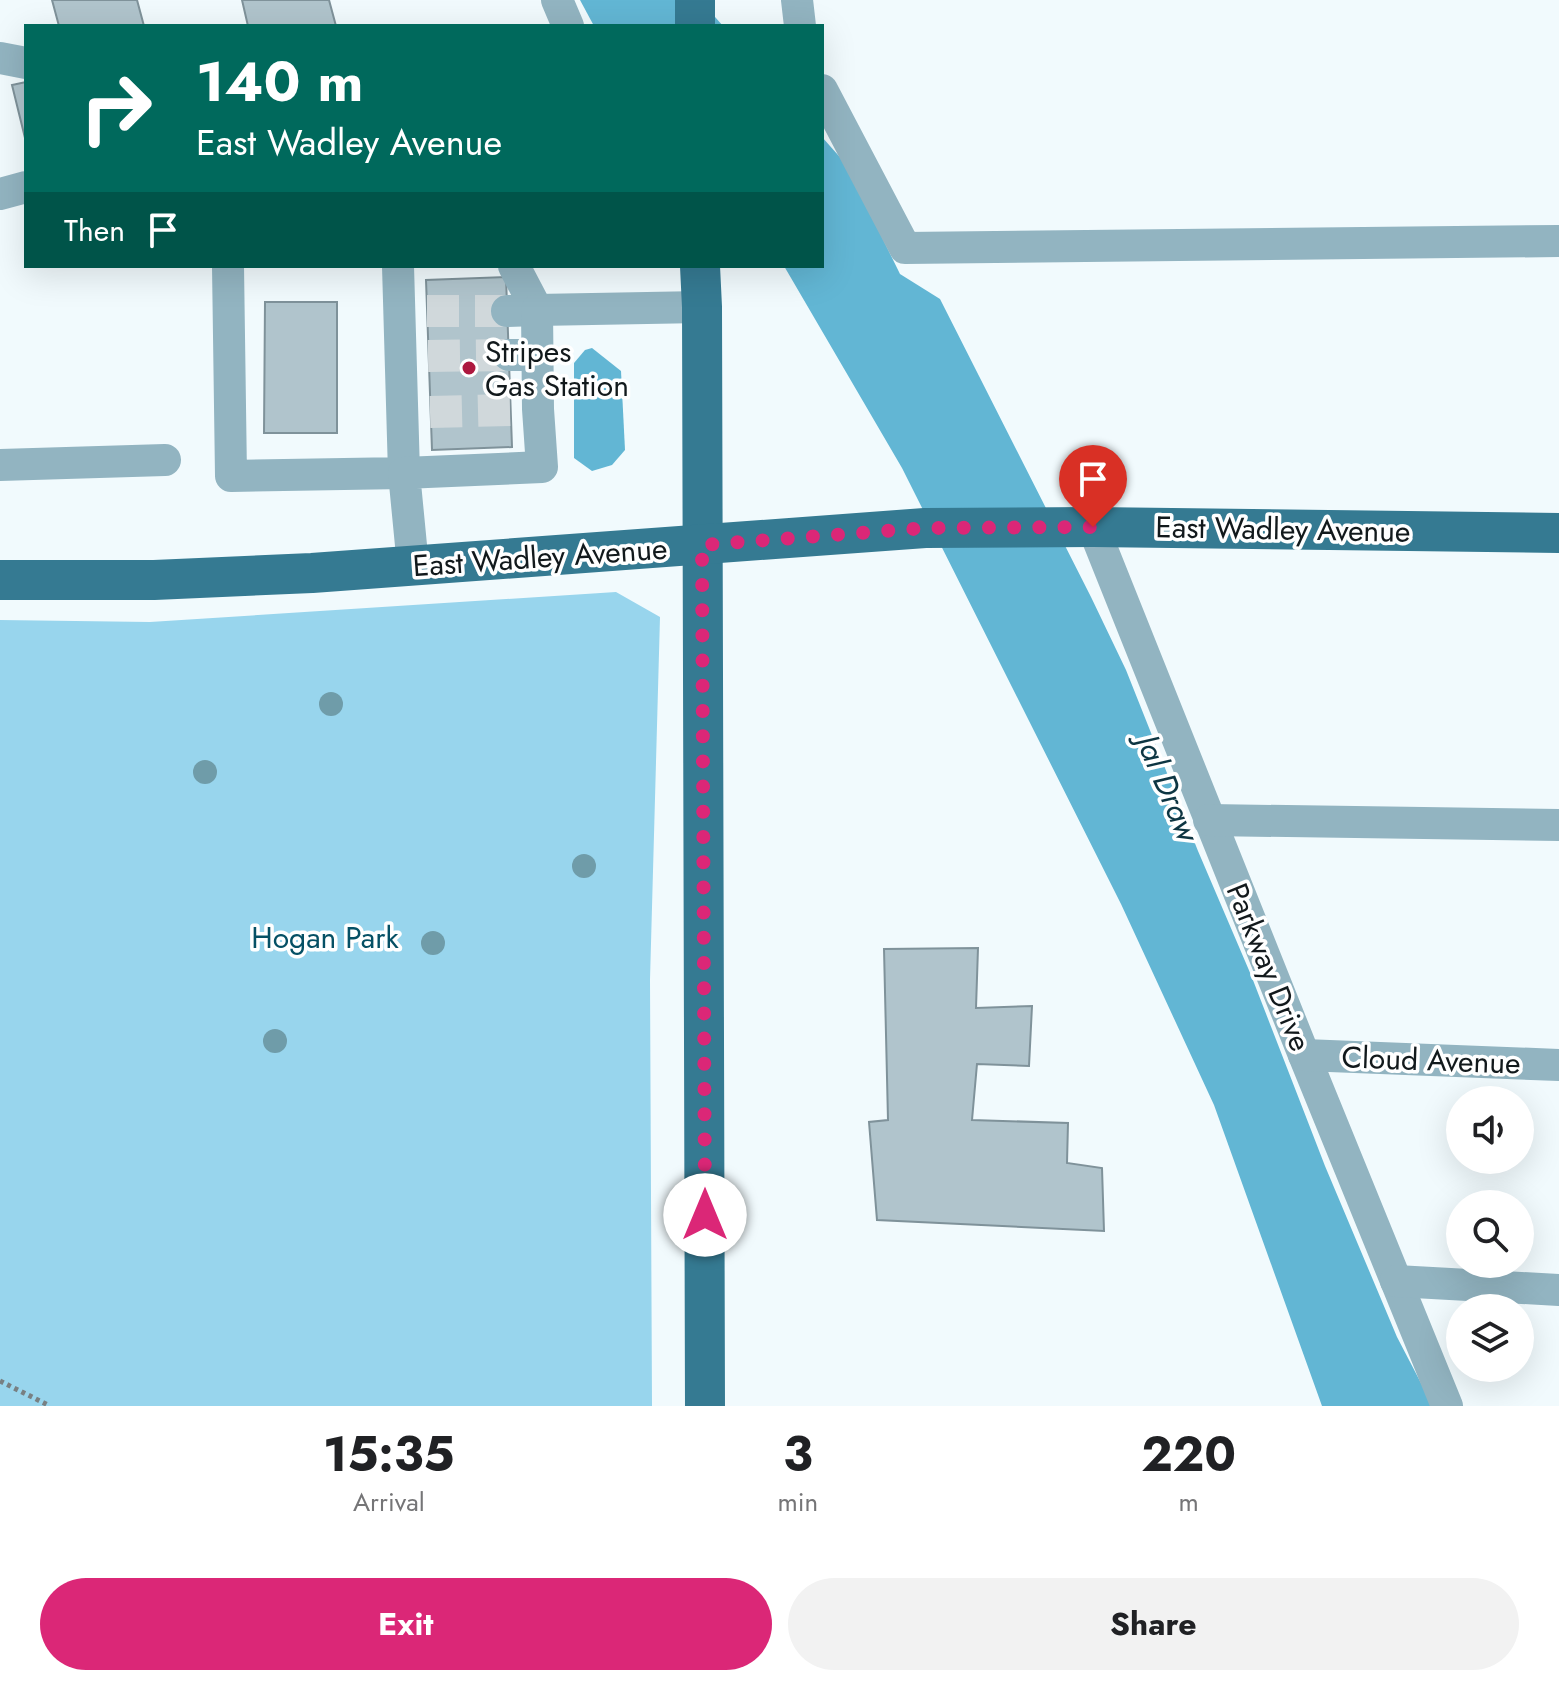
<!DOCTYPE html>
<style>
:root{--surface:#fff;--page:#f2f2f2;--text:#202124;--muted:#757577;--accent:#db2777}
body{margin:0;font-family:Jost,sans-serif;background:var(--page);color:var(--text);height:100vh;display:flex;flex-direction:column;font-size:30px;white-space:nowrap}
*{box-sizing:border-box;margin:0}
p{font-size:26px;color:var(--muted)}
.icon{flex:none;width:44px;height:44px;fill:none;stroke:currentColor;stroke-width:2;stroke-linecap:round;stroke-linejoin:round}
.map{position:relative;height:1406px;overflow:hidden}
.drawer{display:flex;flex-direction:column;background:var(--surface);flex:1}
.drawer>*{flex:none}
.guide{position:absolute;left:24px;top:24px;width:800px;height:244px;border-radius:0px;box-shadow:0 8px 32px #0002;background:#00695c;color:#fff;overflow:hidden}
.tools{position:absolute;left:1446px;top:1086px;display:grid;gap:16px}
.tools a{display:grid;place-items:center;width:88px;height:88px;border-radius:50%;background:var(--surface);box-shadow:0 8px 32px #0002;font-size:40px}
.pin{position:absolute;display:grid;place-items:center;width:68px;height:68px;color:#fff;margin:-82px -34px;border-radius:50% 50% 50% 0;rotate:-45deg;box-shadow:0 0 8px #0007}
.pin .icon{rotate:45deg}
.me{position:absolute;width:88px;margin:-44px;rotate:0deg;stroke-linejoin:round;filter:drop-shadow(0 0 6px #0008)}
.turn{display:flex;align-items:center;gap:28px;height:168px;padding:0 40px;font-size:36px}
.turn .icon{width:104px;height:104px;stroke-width:2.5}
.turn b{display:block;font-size:56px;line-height:68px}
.then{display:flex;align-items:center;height:76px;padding:0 40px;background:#0003;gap:16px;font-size:30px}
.eta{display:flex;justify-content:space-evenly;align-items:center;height:136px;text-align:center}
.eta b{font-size:48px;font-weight:700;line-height:56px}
.button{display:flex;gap:16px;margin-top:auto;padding:16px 40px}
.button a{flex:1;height:92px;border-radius:48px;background:var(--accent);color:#fff;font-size:32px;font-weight:700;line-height:92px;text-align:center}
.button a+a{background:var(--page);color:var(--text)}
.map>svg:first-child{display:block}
.green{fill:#98d5ed}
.water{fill:#62b6d4}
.building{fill:#b0c4cc;stroke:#7f929a;stroke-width:2}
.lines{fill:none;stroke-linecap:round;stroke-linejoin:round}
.minor-tunnel{stroke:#d0d8db;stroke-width:32;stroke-dasharray:32 16;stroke-linecap:butt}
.path{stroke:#788083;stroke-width:5;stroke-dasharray:4 4;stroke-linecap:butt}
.minor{stroke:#92b4c1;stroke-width:32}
.major{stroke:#357a92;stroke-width:40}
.tree{fill:#6f9ca9}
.route{stroke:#db2777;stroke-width:14;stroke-dasharray:0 25.2}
.poi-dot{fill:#ad183f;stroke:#fff;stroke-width:3}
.labels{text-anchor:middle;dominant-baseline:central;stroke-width:7;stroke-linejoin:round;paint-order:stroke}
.poi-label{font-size:30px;fill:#12191c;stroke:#fff;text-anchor:start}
.street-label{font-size:30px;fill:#12191c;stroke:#fff}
.park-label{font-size:30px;fill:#055065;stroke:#fff}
.water-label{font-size:32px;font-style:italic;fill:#0d3542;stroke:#fff}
</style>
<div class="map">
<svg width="1559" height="1406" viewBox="0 0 1559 1406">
<rect width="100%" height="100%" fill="#f1fafd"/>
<path class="green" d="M616,592L660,617L650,980L652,1406H0V620L150,622Z"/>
<g class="water">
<path d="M580,0H700L723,26H594Z"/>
<path d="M822,137L846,164L900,274L940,299L1091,597L1126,670L1198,851L1251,975L1325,1166L1397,1337L1433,1406H1322L1214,1105L1121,904L902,468L784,266H822Z"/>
<path d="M592,348L621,371L625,450L612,465L592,471L574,458V363L585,350Z"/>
</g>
<g class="building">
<path d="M52,0H137L144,26H59Z"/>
<path d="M242,0H329L336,26H248Z"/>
<path d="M26,82V142L12,85Z"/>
<path d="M506,277L512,447L432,450L426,280Z"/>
<path d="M265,302H337V433H264Z"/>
<path d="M978,948L976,1008L1032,1006L1029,1066L977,1064L972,1120L1068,1123L1067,1163L1102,1168L1104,1231L877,1220L869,1122L888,1120L884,949Z"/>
</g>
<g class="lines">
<g class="minor-tunnel">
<path d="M427,311H507"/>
<path d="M428,356L509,355"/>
<path d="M430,412L511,410"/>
</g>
<path class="path" d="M0,1381L50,1406"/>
<g class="minor">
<path d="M557,0L568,26"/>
<path d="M797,0L800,26"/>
<path d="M0,58L26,63"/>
<path d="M822,90L905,248L1559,241"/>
<path d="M0,194L26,187"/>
<path d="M228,266L231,476L404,473L398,266"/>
<path d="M507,311L537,310L514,266"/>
<path d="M509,355H538"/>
<path d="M0,465L165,460"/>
<path d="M1093,527L1304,1055L1447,1406"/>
<path d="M413,566L404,473L542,467L538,409L537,310L702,307"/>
<path d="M1209,820L1559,825"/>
<path d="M1304,1055L1559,1065"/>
<path d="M1396,1281L1559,1290"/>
</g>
<g class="major">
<path d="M695,0V26"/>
<path d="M700,266L702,307L705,1406"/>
<path d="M0,580H154L312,573L925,528L1093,527L1559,533"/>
</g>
</g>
<g class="tree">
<circle cx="331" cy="704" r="12"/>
<circle cx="205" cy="772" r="12"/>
<circle cx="584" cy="866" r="12"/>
<circle cx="433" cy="943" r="12"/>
<circle cx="275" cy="1041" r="12"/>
</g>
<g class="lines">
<path class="route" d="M705,1215L702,545L925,528L1093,527"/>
</g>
<circle class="poi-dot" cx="469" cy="368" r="8"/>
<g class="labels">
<g class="poi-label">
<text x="485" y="351">Stripes<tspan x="485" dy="34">Gas Station</tspan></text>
</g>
<g class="street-label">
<text transform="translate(1283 529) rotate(1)">East Wadley Avenue</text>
<text transform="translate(540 557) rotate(-4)">East Wadley Avenue</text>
<text transform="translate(1269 967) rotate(68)">Parkway Drive</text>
<text transform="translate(1431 1060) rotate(2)">Cloud Avenue</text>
</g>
<g class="park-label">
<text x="325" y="937">Hogan Park</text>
</g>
<g class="water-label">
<text transform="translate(1168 788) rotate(67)">Jal Draw</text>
</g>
</g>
</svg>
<div class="tools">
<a><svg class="icon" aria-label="sound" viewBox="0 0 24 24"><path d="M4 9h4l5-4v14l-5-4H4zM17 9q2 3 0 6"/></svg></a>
<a><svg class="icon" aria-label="search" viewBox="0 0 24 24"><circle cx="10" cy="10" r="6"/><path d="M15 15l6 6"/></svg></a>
<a><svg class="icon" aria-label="layers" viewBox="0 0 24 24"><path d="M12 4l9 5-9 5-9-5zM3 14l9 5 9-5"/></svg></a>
</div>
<div class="pin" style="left:1093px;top:527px;background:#d93025"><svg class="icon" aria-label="arrive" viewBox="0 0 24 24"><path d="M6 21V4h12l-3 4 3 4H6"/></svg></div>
<svg class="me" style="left:705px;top:1215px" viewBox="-20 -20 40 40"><circle r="19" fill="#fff"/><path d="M0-13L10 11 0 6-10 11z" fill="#db2777"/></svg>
<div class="guide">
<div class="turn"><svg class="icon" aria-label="right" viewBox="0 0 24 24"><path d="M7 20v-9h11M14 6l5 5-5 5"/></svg><div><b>140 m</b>East Wadley Avenue</div></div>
<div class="then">Then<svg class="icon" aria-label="arrive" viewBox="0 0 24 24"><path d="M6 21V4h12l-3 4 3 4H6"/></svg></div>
</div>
</div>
<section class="drawer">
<div class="eta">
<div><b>15:35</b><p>Arrival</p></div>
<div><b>3</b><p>min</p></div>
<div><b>220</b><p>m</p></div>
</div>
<div class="button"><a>Exit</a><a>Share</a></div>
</section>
